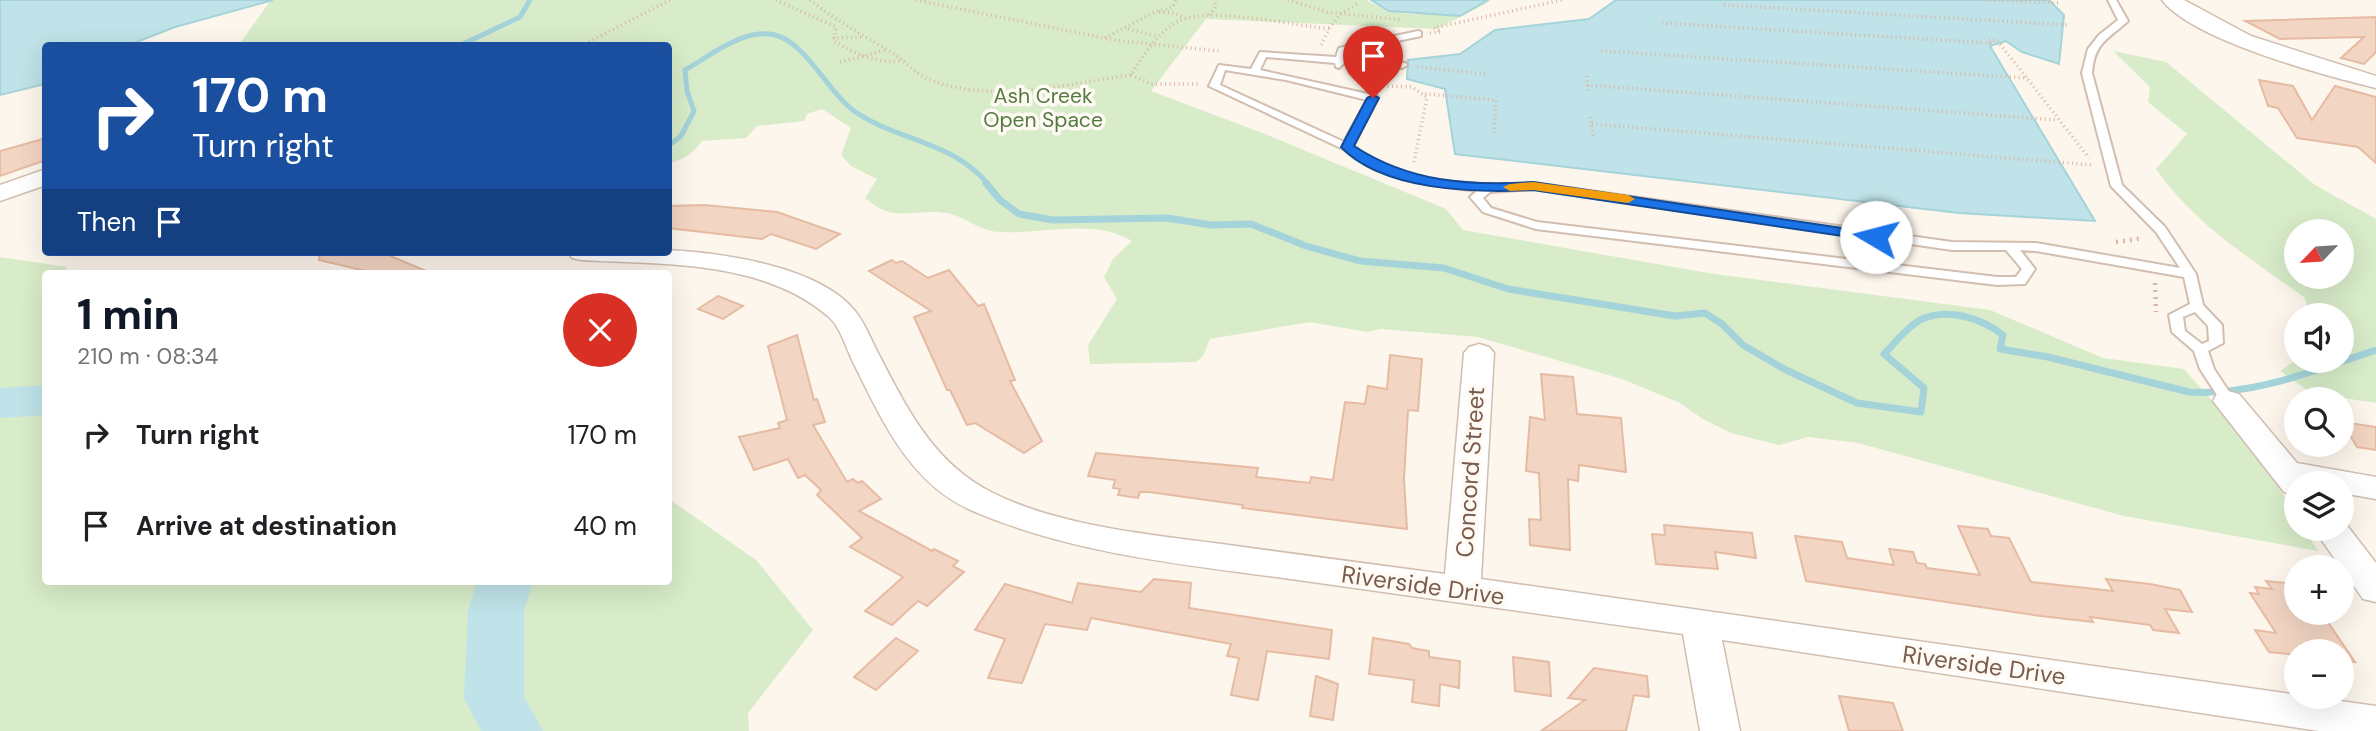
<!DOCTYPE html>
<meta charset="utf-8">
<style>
:root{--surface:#fff;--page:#f2f2f2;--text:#202124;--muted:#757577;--accent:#111827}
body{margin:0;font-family:"DM Sans",sans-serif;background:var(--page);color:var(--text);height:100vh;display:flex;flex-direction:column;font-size:26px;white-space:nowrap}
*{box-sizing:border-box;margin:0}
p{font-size:23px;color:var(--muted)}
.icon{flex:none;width:38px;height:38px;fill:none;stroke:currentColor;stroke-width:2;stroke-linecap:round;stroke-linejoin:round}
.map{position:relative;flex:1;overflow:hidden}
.side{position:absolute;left:42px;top:270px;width:630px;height:315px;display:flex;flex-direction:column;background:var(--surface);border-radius:7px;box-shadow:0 7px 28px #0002}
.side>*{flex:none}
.guide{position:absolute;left:42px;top:42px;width:630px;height:214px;border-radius:7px;box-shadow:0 7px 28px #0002;background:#1a4fa0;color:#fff;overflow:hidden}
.needle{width:46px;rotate:245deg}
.buttons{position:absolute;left:2284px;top:219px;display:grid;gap:14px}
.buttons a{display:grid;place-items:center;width:70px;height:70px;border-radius:50%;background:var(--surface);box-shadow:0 7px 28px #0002;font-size:35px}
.pin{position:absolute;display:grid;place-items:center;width:60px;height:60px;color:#fff;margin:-72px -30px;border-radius:50% 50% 50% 0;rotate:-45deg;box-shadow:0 0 7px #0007}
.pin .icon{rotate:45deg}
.me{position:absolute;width:77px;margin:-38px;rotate:278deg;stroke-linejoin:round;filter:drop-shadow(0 0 5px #0008)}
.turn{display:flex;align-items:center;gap:24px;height:147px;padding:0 35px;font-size:32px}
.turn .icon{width:91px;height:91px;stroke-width:2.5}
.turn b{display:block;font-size:49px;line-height:60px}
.then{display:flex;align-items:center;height:66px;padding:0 35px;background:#0003;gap:14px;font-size:26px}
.round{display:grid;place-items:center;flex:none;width:74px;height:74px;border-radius:37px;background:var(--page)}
.summary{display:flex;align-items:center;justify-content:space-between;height:119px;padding:0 35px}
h1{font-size:42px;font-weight:800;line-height:52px;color:var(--accent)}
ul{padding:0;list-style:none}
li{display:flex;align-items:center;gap:21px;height:91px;padding:0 35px}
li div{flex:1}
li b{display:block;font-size:26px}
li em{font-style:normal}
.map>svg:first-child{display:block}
.green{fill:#d8ecc9;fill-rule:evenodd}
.water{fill:#bfe3e8;stroke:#a5d3da;stroke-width:2}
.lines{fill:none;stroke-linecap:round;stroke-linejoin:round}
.stream-far1{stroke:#a5d3da;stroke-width:5}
.stream{stroke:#a5d3da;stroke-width:7}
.river{fill:#bfe3e8;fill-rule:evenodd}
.building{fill:#f3d5c3;stroke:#e6bba3;stroke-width:2}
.service-casing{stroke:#d1beb0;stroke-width:4}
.minor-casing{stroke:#d1beb0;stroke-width:3}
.path-far1{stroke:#d9b8a5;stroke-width:3.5;stroke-dasharray:1 3.5;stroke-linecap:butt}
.path{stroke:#d9b8a5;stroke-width:4.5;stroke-dasharray:2 5;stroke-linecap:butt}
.service{fill:#fff;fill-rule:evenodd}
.minor{fill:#fff;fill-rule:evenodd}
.route{fill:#1a73e8;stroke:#114b97;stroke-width:2}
.slow{fill:#f59e0b}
.labels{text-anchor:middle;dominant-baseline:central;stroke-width:7;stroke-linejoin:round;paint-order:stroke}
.far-park-label{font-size:21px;fill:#537a41;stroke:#fffaf3}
.street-label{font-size:24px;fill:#7a5c4d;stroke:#fffaf3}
</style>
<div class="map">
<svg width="2376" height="731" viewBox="0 0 2376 731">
<rect width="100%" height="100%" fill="#fdf6ec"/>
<g class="green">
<path d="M271,0H1366C1410,25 1445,12 1491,1L1437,29L1206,19L1151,91L1265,134L1446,209L1463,230L1714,274L1990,310L2103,358L2184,369C2210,398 2296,493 2296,528L2304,529L2318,551L2124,516L1858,443L1808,437L1779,445L1731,433L1701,418L1680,403L1622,379L1478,337L1381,329L1367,332L1310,322L1210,339L1203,356L1196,362L1090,364L1088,345L1117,299L1104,277L1113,259L1132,241C1095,218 1043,234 1001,232C981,232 969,219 951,214C918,206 895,226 865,198L877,179L851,166L841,155L851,128L822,109L807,114L804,121L757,126L746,138L702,141C694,153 683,160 669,163L668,46H238Z"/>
<path d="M2113,51L2166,62L2315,185L2376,219V403L2311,393L2280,371L2296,360H2342V315H2309L2305,298C2251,259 2194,224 2156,169L2187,134L2148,102L2150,87ZM2342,231V276H2296V231Z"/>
<path d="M0,257L67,267L65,273H46L45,318L42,327L46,334V581H668L669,486L672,501L756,560L813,630L748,713L749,731H0Z"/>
</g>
<g class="water">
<path d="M0,0H273L175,27L129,45L46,46L45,84L0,95Z"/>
<path d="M1371,0H1488L1460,16L1389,11Z"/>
<path d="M1616,0H2049L2064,15L2059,64L2022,52L2006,41L1990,46L2095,221L1959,213L1455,154L1445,89L1407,79L1408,60L1460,54L1495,30L1589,19Z"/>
</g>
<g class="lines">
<g class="stream-far1">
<path d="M459,46L520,17L530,0"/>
<path d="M668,146L681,136L694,111L687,91L685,70C712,55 750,22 783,38C810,51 831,95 854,111C897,141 953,141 988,184"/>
</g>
<path class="stream" d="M986,183L1000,200L1019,214L1053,220L1167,218L1211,225L1251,224L1306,246L1360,261L1444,268L1508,289L1675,316L1705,313L1722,324L1743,345L1786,370L1857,403L1921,412L1924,388L1884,354C1895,343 1906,328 1920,320C1947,307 1981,318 2003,335L2000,349L2048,357L2189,392C2254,396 2315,370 2376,350"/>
<g class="river">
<path d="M46,385V415L0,418V388Z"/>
<path d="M477,581H533L524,611V696L543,731H481L464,698L468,611Z"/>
</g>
</g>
<g class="building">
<path d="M2376,17V52L2364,64L2341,58L2364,37L2280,39L2245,21Z"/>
<path d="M2259,80L2293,86L2312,120L2335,86L2376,97V163L2358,147L2297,138L2278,108L2268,106Z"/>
<path d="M46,138V160L0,176V151Z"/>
<path d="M704,205L777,212L840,234L816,249L771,234L762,239L668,228V206Z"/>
<path d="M320,252H381L431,273H374L319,260Z"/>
<path d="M892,260L896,263L902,261L928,278L949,270L978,306L984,304L1015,380L1010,381L1042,441L1024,453L975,423L967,425L950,390H947L914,317L931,311L869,271Z"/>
<path d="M718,296L743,306L723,319L698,309Z"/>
<path d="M797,335L814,400L817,399L825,422L813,425L847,482L853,479L858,483L862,481L881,499L859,511L932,551L934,549L958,561L953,566L964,572L927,606L918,601L892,625L865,611L903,577L850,547L862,538L817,495L821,490L805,475L798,478L788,459L754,470L739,437L780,428L778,423L787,420L768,346Z"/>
<path d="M1390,355L1422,359L1418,411L1408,410L1404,479L1407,529L1242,508L1243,505L1149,492H1140L1138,498L1118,495L1120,489L1113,488L1115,480L1088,476L1096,453L1258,468L1256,477L1310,483L1311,477L1333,480L1345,402L1365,404L1368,386L1387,389Z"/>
<path d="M1541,374L1573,377L1577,414L1621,418L1626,472L1579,465L1578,481L1568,479L1570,550L1530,545L1529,519L1541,520L1539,473L1526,471L1530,417L1545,420Z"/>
<path d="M2342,422L2376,427V450L2357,447Z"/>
<path d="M1664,525L1752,533L1756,558L1715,552L1718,569L1656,564L1652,534L1665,535Z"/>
<path d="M1958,526L1988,529L1991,536L2009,538L2031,582L2113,591L2106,579L2150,584L2180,590L2192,612L2165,609L2179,633L2153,630L2150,625L2090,617L2093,622L2041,616L1806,581L1795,536L1842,542L1847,558L1894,565L1889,549L1913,552L1917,563L1925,564L1927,568L1980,575Z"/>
<path d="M1154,579L1191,583L1189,608L1332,630L1329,659L1267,651L1258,700L1231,695L1239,658L1227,656L1231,644L1091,618L1087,630L1045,624L1022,683L988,678L1005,639L975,630L1005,584L1072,603L1078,583L1141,592Z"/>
<path d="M2266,581L2296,584V612H2321L2355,662L2342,661V651H2296V655L2269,652L2255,630L2276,633L2250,593L2259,594L2255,587L2272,589Z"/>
<path d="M896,638L918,651L876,690L854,677Z"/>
<path d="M1373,638L1409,644L1412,648L1429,651V657L1460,661L1459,688L1440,684L1439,706L1412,702L1414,680L1369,674Z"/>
<path d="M1513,657L1549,662L1551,696L1515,691Z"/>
<path d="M1594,668L1647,676L1649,697L1634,695L1626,731H1541L1585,700L1568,698Z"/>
<path d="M1316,676L1338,684L1333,720L1310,716Z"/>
<path d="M1839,696L1893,703L1903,731H1849Z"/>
</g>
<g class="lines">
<g class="service-casing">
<path id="service" d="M2108,0H2116L2128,21C2108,39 2094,43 2092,73L2122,185L2165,227L2196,274L2203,305L2222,325L2223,343L2208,351L2214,369L2235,401L2233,404H2223L2200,369L2194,351L2172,332L2169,315L2190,304L2184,277L2036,251L2020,250L2035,269L2025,284L1997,285L1536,229L1483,212L1470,197L1477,191L1424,184L1374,169L1343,149L1209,86L1219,65L1251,69L1260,52L1336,57L1339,48L1418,31L1421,32V36L1346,52L1345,58L1405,63L1407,65L1402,68L1344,63L1339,68L1336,67L1335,63L1266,57L1260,70L1377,96L1378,98L1353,146C1362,152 1371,159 1381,164C1424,185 1487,186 1533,183L1952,242L2036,243L2180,268L2156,232L2111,186L2082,73L2088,49L2099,35L2118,20ZM1225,70L1286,80L1367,100L1344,142L1220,85ZM1533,189L1952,250H2006L2022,269L2016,277H1997L1537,222L1491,208L1483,198L1490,192ZM2195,312L2208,326L2209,341L2202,344L2185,331L2183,317Z"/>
</g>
<g class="minor-casing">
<g id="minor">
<path d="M2162,0H2184L2251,36L2376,76V88C2326,76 2192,40 2162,0Z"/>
<path d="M46,169V185L0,201V185Z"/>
<path d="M668,250C722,253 819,266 855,311C865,323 871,340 878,353C907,409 934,464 993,493C1057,525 1144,534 1214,543C1291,554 1368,564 1445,574L1464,353L1469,347L1479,344L1489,347L1494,353L1481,579L2376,706V731H2319L1722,640L1740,731H1700L1683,634C1554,616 1427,598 1298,580C1189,565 1075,555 973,511C909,484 881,418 852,360C846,347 840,327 829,317C761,259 664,265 581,260L572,258L568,252Z"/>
<path d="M2228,391L2239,394L2297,463L2376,477V499L2342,493V483H2296V495L2284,492L2213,401L2217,394Z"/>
<path d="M2342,519L2376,563V602L2363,599L2313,528H2342Z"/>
</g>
</g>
<g class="path-far1">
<path d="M776,0L836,27L834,41C856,54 877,65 903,60"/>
<path d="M810,0C835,20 863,35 891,52C905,60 914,74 930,80C993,104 1067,84 1131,75C1144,54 1162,25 1187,18C1220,9 1293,25 1329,29L1321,45"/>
<path d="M916,0L1114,40L1219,51"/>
<path d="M1288,0L1327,12L1402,20"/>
<path d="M1985,0L2061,3"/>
<path d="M1724,5L2070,25"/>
<path d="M1159,12L1175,13L1185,18"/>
<path d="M1209,15L1216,6L1214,0"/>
<path d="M1662,23L1990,43L1988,40H1997L2089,158"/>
<path d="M1329,28L1341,14L1357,4"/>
<path d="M1128,29L1157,36"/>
<path d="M1430,33L1441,32L1434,28L1562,0"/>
<path d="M833,38L864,37"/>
<path d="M1105,38L1155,12L1173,7L1176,0"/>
<path d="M581,46L670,0"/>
<path d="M1601,51L2028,78"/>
<path d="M840,62L886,50"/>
<path d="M1417,67L1487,74"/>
<path d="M1131,75L1151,84H1201"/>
<path d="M1587,76L1588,94"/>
<path d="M1587,85L2058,120"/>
<path d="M1383,86L1412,87L1427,97L1414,162"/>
<path d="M1425,94L1496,100L1494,133"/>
<path d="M1590,117L1594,137"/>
<path d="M1592,124L2093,165"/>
</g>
<g class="path">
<path d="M2116,242L2143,238"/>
<path d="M2155,283L2156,312"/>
</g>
<use href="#service" class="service"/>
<use href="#minor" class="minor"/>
</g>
<path class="route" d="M1373,95L1379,98L1354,146C1409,182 1468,186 1533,182L1876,233L1883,237L1876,241L1533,190C1475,193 1383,191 1341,147L1367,98Z"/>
<path class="slow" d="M1533,182L1628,195L1635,199L1628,203L1533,190L1510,191L1503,187L1510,184Z"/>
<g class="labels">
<g class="far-park-label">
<text x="1043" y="96">Ash Creek<tspan x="1043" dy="24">Open Space</tspan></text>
</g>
<g class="street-label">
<text transform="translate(1470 472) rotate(-86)">Concord Street</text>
<text transform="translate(1423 585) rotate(8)">Riverside Drive</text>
<text transform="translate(1984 665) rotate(8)">Riverside Drive</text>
</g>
</g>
</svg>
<div class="buttons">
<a><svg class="needle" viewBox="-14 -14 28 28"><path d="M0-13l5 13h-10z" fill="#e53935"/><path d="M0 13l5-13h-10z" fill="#757577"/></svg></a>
<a><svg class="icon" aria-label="sound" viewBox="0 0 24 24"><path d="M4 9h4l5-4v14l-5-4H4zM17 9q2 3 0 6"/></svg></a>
<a><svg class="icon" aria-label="search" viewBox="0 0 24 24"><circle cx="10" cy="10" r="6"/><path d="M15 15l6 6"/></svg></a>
<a><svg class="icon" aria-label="layers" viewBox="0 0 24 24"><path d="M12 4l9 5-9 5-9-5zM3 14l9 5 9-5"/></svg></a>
<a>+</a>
<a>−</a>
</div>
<div class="pin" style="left:1373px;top:98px;background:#d93025"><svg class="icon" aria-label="arrive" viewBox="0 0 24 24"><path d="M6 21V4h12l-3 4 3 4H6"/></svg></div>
<svg class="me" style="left:1876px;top:237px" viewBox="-20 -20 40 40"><circle r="19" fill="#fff"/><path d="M0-13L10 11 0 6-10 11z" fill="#1a73e8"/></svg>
<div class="guide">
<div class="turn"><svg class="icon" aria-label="right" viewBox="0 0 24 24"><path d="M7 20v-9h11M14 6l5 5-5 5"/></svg><div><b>170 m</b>Turn right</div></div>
<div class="then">Then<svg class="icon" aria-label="arrive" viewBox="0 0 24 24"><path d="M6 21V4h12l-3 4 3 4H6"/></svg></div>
</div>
<section class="side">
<div class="summary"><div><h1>1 min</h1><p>210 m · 08:34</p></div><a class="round" style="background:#d93025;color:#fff"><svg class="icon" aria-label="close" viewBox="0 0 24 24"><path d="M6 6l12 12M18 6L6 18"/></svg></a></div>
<ul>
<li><svg class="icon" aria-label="right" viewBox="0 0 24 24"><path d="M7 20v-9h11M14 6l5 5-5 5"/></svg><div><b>Turn right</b></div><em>170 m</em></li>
<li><svg class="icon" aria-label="arrive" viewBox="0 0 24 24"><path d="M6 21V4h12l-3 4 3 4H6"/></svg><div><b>Arrive at destination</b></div><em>40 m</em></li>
</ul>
</section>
</div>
